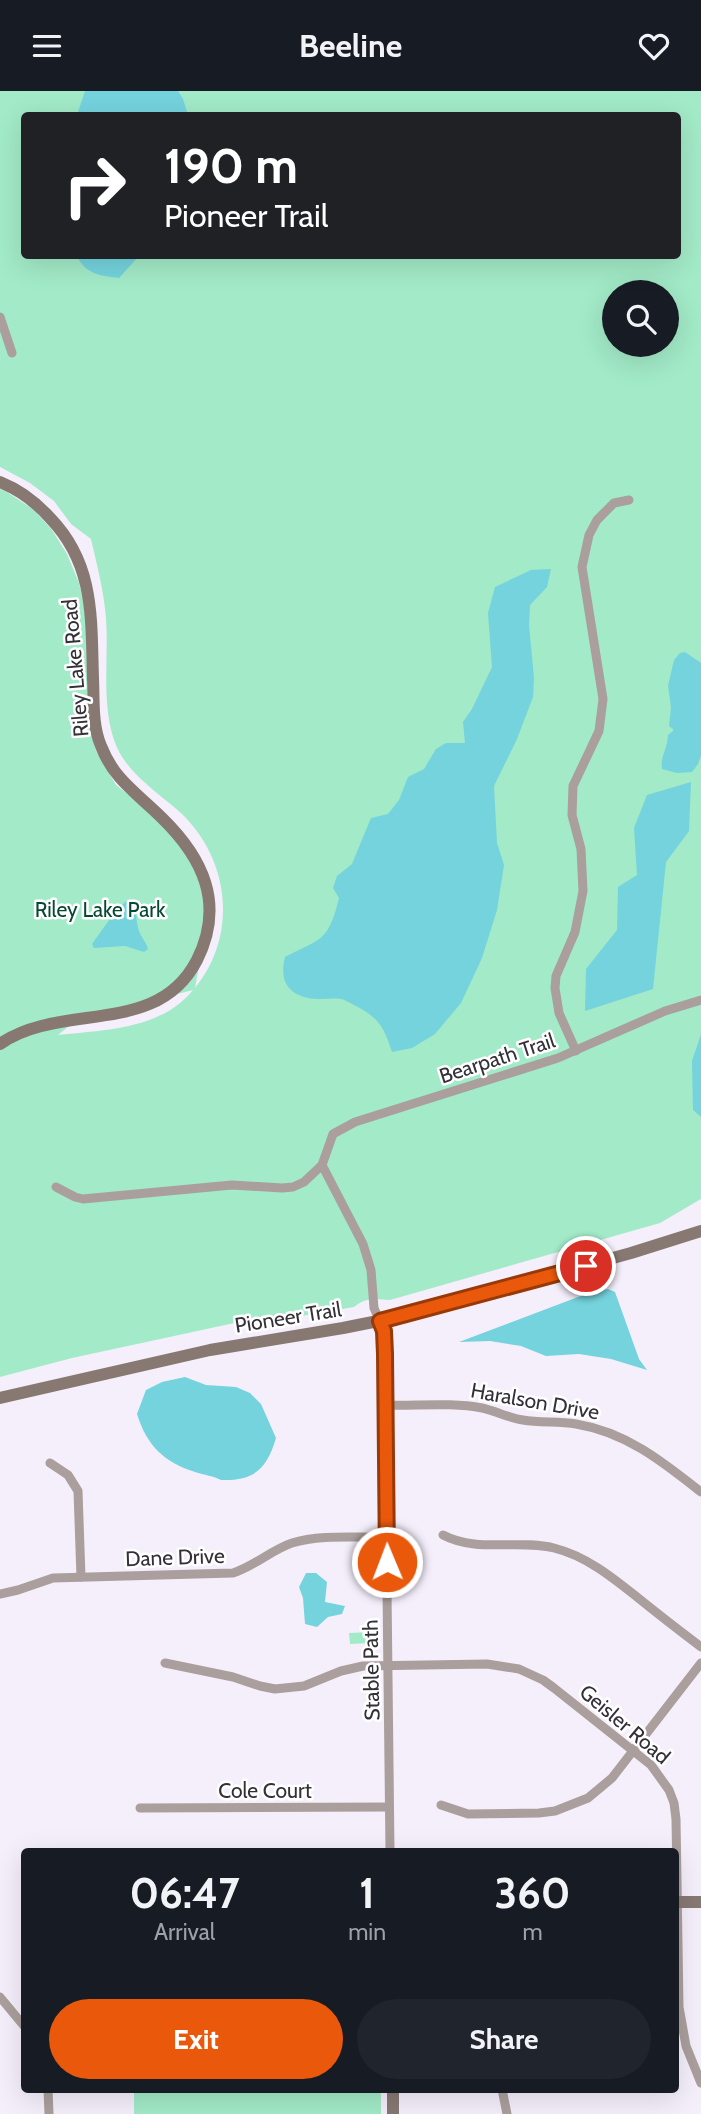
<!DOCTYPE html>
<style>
:root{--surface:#171b24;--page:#20242c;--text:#f1f3f6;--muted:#9ea1a6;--accent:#ea580c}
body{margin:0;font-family:Cabin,sans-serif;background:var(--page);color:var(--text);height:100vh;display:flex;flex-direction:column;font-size:26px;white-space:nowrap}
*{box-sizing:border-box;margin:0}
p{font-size:23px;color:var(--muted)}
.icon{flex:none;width:38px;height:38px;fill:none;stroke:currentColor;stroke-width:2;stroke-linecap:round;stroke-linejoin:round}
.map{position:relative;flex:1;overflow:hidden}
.panel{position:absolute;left:21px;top:1757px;width:658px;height:245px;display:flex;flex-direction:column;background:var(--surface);border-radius:7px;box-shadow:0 7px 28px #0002}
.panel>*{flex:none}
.hud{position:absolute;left:21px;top:21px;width:660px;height:147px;border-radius:7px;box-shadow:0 7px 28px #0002;background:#202124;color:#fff;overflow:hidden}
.controls{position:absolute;left:602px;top:189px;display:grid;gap:14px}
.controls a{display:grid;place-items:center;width:77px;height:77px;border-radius:50%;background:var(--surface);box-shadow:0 7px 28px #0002;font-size:35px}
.pin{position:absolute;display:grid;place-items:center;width:60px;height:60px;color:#fff;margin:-30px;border:4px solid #fff;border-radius:50%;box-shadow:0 2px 7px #0007}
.me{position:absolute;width:77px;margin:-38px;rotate:359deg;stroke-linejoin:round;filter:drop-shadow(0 0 5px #0008)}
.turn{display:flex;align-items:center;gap:24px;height:147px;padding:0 28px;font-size:32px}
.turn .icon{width:91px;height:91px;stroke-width:2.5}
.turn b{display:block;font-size:49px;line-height:60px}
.eta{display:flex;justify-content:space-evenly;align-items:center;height:119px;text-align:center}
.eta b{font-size:42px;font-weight:800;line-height:49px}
.primary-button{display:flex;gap:14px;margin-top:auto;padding:14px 28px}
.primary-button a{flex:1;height:80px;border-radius:42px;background:var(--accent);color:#fff;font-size:28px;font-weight:800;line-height:80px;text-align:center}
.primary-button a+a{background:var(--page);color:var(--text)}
header{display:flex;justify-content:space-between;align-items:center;height:91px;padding:0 28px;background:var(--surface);font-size:32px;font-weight:800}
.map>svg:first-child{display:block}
.green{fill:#a2eac8;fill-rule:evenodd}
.water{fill:#74d3dd}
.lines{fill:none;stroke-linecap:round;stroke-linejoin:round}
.street{stroke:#aa9f9c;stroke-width:9}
.secondary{stroke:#877872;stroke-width:12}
.route-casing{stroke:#983908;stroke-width:18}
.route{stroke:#ea580c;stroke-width:12}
.labels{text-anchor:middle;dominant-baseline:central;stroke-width:5;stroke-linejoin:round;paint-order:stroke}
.street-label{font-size:21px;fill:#343038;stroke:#fff}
.park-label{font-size:21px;fill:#074832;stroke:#fff}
</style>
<header><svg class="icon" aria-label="menu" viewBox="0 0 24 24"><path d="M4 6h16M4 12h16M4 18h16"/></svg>Beeline<svg class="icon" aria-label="heart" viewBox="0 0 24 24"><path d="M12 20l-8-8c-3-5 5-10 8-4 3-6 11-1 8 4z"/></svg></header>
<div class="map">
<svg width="701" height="2023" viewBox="0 0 701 2023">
<rect width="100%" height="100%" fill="#f5effc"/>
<g class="green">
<path d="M0,0H701V1108L660,1132L390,1209C376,1208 365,1206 354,1216L284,1228L239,1231L72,1267L0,1286V398L7,401L34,419L52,439L67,463L79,492L86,521L88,631L96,660L116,694L176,741L210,813L195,897C238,844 230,770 182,723C158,701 125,682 114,649C101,609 109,568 106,527C104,501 97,474 91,448L71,433L54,410L30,392L0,376ZM24,24H677V164H24ZM614,201H667V254H614ZM193,899C162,938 105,939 58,944L78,928Z"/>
<path d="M370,1541L371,1552L350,1553L349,1542Z"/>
<rect x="134" y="1999" width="247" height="24"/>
</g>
<g class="water">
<path d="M85,0H178L183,8L188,24H77Z"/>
<path d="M77,165H139L119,187C101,185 85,183 77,165Z"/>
<path d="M551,478L547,496L530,514L529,534L534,587L533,606L517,648L494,695L497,752L504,774L497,819L482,867L461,912L435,943L412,957L392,961C384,936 379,927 356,915C352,913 346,909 341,908C334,907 326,908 319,908C292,907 278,894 285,866C322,847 328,851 339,807L333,797L337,785L352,773L371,727L388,723L399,709L408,686L424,678L436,658L446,652H465L463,631L472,618L492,576L488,522L495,496L531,479Z"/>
<path d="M685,561L701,572V665L698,673L692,681L677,682L662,678C660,665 668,657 668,644L673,640V638L669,635L671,616L668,595L674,569L680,562Z"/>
<path d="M691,691L689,740L666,771L653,898L585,920L586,878L617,839L618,796L637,784L634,737L647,704Z"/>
<path d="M129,808C138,816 135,825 138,836C139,844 146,850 148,858L144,861L125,855L94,857L92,853L117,818Z"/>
<path d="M701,943V1026L693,1019L692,970Z"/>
<path d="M608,1198L615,1201L639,1268L647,1279L611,1268L579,1263L546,1265L521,1255L490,1250L459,1251L586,1203Z"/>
<path d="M185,1286L206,1294L236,1296L250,1302L261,1313L276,1347C267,1378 254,1390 221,1389C214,1385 204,1384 195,1381C164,1371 147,1355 137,1323L146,1299L162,1291Z"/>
<path d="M306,1482H316L327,1491L325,1511L345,1515L342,1523L328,1526L317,1536L305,1533L303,1507L299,1496Z"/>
</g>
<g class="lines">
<g class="street">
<path d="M0,226L12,262"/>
<path d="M576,960L559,922L555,897L556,885L575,841L583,800L581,758L572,724L573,695L599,640L603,608L582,476L589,444L597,429L614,412L629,409"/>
<path d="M56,1096L75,1106L83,1108L232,1094L282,1097L293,1096L304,1091L322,1074"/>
<path d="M386,1314C417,1315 451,1311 482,1317C496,1320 509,1327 523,1329C540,1332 558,1330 576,1333C626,1341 663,1371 701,1401"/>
<path d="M50,1372L68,1384L78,1400L81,1486"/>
<path d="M443,1444C477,1462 518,1448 554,1457C586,1465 612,1486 637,1506C658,1523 680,1540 701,1556"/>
<path d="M0,1503L18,1499L53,1487L233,1482C255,1475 271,1459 292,1452C320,1443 358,1447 387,1446"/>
<path d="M165,1572L233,1586L260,1595L275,1598L304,1595L341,1580L363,1575L487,1573L519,1578L543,1589L554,1597L651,1674L669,1699L674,1712L676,1728L679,1916L686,1955L701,1992"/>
<path d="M441,1714L468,1723L539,1722L555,1720L588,1707L612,1687L701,1572"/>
<path d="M140,1717L389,1716"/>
<path d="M390,1760L384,1240L374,1217L371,1179L363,1153L322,1074L333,1043L355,1031L558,967L665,920L701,909"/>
<path d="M0,1906L24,1935"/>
<path d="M48,1998L49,2023"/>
<path d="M502,1998L507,2023"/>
</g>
<g class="secondary">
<path d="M0,391C20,399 37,412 51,428C95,474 91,528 93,587C94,609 92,634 101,655C114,689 137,702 162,727C203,767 225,813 197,869C157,947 62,910 0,953"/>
<path d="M0,1307L210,1259L343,1237L403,1225L631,1162L701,1140"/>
<path d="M676,1811H701"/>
<path d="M393,1998V2023"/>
</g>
</g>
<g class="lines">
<g class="route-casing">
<path id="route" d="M387,1471L385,1263L384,1240L380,1230L586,1175"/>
</g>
<use href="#route" class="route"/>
</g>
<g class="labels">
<g class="street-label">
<text transform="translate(75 577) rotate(-95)">Riley Lake Road</text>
<text transform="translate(497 967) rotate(-18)">Bearpath Trail</text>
<text transform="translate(288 1226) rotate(-9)">Pioneer Trail</text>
<text transform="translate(535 1310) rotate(10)">Haralson Drive</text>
<text transform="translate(175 1466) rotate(-2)">Dane Drive</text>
<text transform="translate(371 1579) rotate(-91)">Stable Path</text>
<text transform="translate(625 1633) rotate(40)">Geisler Road</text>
<text x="265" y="1699">Cole Court</text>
</g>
<g class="park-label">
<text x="100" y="818">Riley Lake Park</text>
</g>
</g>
</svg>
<div class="controls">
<a><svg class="icon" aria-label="search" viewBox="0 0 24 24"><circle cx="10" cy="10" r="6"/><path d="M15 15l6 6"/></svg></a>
</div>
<div class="pin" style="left:586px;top:1175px;background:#d93025"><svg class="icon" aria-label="arrive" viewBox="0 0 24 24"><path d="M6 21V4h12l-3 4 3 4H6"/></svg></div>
<svg class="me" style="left:387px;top:1471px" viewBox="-20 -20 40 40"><circle r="17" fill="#ea580c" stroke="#fff" stroke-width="3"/><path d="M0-11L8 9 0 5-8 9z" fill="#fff"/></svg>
<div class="hud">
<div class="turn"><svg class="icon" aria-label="right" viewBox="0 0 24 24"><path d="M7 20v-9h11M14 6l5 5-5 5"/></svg><div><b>190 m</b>Pioneer Trail</div></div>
</div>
<section class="panel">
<div class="eta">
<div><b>06:47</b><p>Arrival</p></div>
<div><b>1</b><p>min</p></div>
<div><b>360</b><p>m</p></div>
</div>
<div class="primary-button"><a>Exit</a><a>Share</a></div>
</section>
</div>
